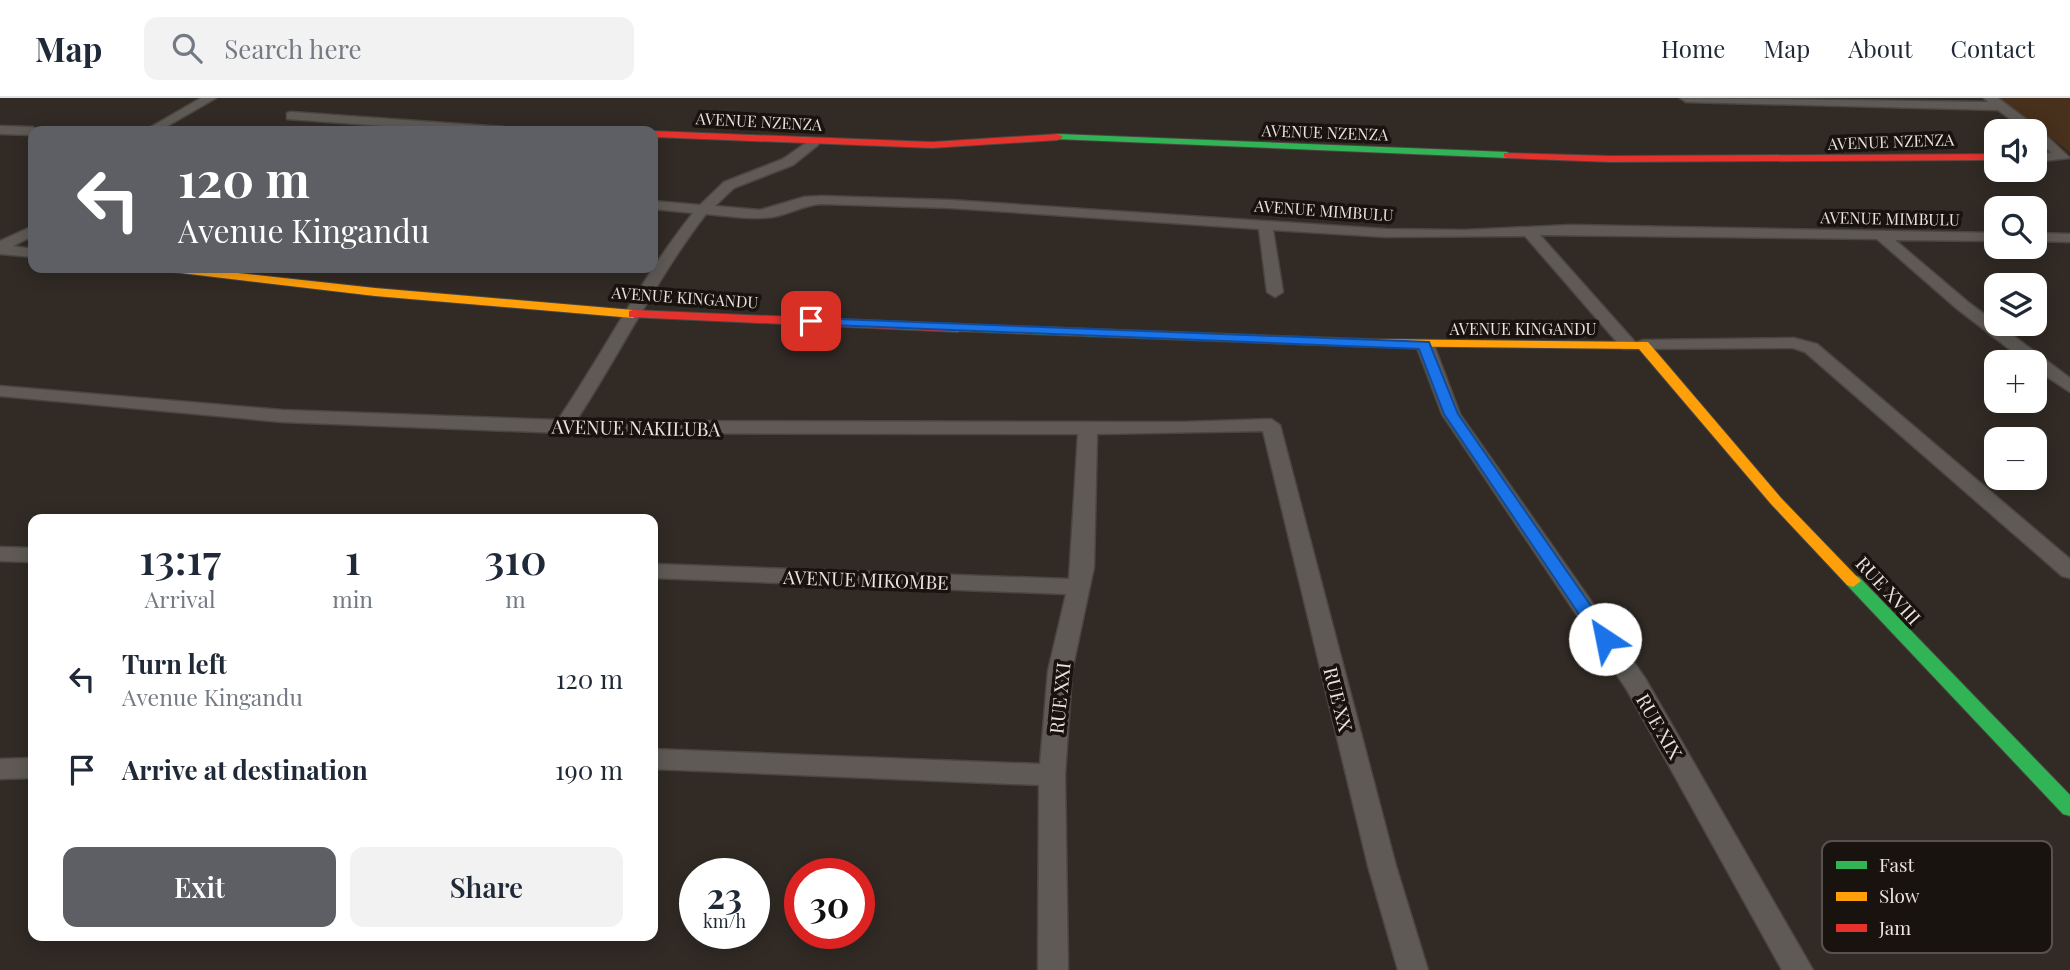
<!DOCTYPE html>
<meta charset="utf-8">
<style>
:root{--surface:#fff;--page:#f2f2f3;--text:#1f2937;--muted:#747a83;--line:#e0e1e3;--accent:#5e5f65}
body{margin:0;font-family:"Playfair Display",serif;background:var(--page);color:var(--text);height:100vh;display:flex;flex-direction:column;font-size:26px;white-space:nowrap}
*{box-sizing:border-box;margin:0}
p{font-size:23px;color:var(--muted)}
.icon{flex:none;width:38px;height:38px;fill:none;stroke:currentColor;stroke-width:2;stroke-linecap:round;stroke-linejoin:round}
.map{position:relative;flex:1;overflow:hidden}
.drawer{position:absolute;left:28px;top:416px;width:630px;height:427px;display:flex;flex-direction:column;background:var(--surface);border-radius:14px;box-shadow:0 4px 18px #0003}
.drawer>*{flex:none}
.hud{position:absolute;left:28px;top:28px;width:630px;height:147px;border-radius:14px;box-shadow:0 4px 18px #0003;background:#5e5f65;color:#fff;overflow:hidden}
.fabs{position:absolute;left:1984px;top:21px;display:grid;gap:14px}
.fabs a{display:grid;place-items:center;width:63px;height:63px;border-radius:14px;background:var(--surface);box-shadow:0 4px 18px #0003;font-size:35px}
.speed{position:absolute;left:679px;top:760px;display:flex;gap:14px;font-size:35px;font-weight:700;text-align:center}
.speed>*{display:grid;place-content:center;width:91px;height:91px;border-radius:50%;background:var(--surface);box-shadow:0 4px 18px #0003;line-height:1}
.speed small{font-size:18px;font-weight:400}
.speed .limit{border:10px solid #d22;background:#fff;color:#111}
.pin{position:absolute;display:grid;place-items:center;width:60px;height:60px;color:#fff;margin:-30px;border-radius:14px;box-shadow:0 4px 10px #0006}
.me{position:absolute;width:77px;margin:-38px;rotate:326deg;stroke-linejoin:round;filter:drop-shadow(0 0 5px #0008)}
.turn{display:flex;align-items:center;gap:24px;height:147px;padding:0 35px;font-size:32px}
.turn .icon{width:91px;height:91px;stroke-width:2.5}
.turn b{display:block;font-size:49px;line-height:60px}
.eta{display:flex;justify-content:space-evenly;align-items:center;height:119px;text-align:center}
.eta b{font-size:42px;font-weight:600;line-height:49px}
.cta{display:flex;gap:14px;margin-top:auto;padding:14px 35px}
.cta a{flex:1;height:80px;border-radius:14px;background:var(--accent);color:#fff;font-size:28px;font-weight:600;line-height:80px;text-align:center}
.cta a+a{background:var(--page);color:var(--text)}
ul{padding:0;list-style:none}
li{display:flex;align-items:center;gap:21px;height:91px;padding:0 35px}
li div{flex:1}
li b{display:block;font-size:26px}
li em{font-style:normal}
header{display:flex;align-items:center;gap:42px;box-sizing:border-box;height:98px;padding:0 35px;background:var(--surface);border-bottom:2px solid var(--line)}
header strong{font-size:33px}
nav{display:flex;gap:38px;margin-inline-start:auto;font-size:24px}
.search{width:490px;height:63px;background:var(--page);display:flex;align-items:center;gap:18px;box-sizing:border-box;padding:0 24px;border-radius:14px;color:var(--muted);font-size:26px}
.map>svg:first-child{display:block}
.green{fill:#47301c}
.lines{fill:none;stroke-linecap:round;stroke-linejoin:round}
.street-casing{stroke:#4a4540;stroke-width:3}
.fast-casing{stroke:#4a4540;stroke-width:2}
.slow-casing{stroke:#4a4540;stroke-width:2}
.jam-casing{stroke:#4a4540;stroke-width:2}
.street{fill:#5f5a55;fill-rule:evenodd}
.fast{fill:#30b455;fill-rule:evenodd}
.slow{fill:#ff9f0a;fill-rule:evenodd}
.jam{fill:#e5322d;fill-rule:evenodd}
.route{fill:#1a73e8;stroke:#114b97;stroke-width:2}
.labels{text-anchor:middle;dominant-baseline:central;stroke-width:7;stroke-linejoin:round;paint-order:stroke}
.far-street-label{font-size:16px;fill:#ebe3dd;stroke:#19130f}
.street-label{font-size:19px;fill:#ebe3dd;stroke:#19130f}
.key{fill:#19130f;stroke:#58514d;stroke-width:2}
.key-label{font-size:19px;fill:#ebe3dd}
</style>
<header>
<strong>Map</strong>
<div class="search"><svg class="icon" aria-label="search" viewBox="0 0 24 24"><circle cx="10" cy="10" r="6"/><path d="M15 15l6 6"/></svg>Search here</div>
<nav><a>Home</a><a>Map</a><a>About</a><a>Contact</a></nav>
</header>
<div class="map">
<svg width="2070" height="872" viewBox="0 0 2070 872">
<rect width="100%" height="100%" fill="#312a25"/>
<path class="green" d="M1998,0H2070V54L2067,52Z"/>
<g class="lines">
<g class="street-casing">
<g id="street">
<path d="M201,0H216L159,33H144Z"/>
<path d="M1680,0L1988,4L1984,0H1998L2038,30L2070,60L2035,64V56L2052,55L2035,41V33H2026L1998,12L1686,4Z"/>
<path d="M291,14L503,29L509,33H453L287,21V15Z"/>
<path d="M0,28L33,29L39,33H33V37L0,36Z"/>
<path d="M813,40L819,44L818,47L793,67L734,90L715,108L760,112L804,99L821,98L950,102L1386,131L1465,132L1571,127L1997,135V143L1895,142L1968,204L2070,280V294L2035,271V264H2026L1956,210L1877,141L1540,137L1636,245L1643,242L1794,240L1817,246L2070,461V480L2062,478L1805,254L1793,250L1623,251L1525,138L1386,139L1273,132L1283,194L1275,199L1267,194L1259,131L950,110L821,106C804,107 790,116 773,119C751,122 728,118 706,116C656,181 621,254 576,323L1183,324L1271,321L1280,327L1396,768L1428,872H1398L1368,768L1263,333L1097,336L1094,469L1072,573L1065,677L1068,872H1038L1039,687L653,671V651L1040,666L1048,573L1066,496L653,480V466L1069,481L1078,336L563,335L282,324L0,298V288L282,312L558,322C604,254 641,180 693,115L653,111V103L700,107L724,84L783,61Z"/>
<path d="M33,128V138L13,148L33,151V159L0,156V143Z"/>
<path d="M2035,135L2070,136V144L2035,143Z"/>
<path d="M1425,242L1434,247L1460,316L1645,580L1813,872H1782L1627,592L1442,316L1416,247Z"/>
<path d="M0,449L33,450V464L0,463Z"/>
<path d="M33,660V680L0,681V661Z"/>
</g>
</g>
<g class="fast-casing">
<g id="fast">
<path d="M1058,36L1507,54L1512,57L1507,60L1055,41V37Z"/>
<path d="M958,226L1368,241L1374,245L1368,249L954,233V227Z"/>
<path d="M1853,477L1859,479L2070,697V718L2063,716L1847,487L1845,483Z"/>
</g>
</g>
<g class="slow-casing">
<g id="slow">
<path d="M158,170H192L375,190L633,212L639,216L633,220L375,198L164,173Z"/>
<path d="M1368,241L1648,244L1781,400L1861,483L1853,489L1847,487L1771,406L1639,251L1363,248V242Z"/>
</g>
</g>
<g class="jam-casing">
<g id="jam">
<path d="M653,33L932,44L1058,36L1063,39L1058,42L932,50L653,39Z"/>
<path d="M1504,55L1611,58L1997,56V62L1611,64L1507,60L1504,59Z"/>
<path d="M633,212L958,226L964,230L958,234L629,219V213Z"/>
</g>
</g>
<use href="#street" class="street"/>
<use href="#fast" class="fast"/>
<use href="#slow" class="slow"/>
<use href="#jam" class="jam"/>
</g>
<path class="route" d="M811,220L1429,244L1458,316L1614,541L1611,546H1599L1444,316L1419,251L806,226V221Z"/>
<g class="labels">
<g class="far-street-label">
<text transform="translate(759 23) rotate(3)">AVENUE NZENZA</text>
<text transform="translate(1325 34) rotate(2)">AVENUE NZENZA</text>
<text transform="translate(1891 43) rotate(-2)">AVENUE NZENZA</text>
<text transform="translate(1324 112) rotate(4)">AVENUE MIMBULU</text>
<text transform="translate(1890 120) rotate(1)">AVENUE MIMBULU</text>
<text transform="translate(685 199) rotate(4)">AVENUE KINGANDU</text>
<text x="1523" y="230">AVENUE KINGANDU</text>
</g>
<g class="street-label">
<text transform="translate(636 329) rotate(1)">AVENUE NAKILUBA</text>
<text transform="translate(866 481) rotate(2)">AVENUE MIKOMBE</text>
<text transform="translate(1889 492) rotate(47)">RUE XVIII</text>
<text transform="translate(1059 600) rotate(-84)">RUE XXI</text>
<text transform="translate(1339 601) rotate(76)">RUE XX</text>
<text transform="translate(1660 628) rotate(60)">RUE XIX</text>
</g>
</g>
<rect x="1822" y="743" width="230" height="112" rx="10" class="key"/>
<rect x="1836" y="763" width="31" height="8" fill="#30b455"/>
<rect x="1836" y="794" width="31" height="9" fill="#ff9f0a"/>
<rect x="1836" y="826" width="31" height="8" fill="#e5322d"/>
<g class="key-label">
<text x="1879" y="774">Fast</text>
<text x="1879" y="805">Slow</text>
<text x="1879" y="837">Jam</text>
</g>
</svg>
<div class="fabs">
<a><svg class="icon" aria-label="sound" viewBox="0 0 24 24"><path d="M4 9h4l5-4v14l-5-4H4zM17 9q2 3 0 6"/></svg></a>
<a><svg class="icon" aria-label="search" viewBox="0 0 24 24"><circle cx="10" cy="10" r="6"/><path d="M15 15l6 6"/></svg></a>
<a><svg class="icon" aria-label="layers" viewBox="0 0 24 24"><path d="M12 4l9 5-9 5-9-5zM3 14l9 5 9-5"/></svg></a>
<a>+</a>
<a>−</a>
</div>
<div class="speed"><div>23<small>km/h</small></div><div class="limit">30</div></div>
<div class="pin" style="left:811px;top:223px;background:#d93025"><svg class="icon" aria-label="arrive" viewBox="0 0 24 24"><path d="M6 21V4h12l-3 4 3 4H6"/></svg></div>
<svg class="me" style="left:1605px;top:541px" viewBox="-20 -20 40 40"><circle r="19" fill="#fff"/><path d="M0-13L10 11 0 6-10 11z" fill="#1a73e8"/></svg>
<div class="hud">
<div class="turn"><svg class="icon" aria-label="left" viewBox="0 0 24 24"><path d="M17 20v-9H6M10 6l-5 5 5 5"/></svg><div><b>120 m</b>Avenue Kingandu</div></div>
</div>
<section class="drawer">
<div class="eta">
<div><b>13:17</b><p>Arrival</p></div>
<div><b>1</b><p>min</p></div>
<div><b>310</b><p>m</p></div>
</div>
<ul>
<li><svg class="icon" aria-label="left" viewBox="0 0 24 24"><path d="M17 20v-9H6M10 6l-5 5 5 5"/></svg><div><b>Turn left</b><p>Avenue Kingandu</p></div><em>120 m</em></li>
<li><svg class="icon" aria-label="arrive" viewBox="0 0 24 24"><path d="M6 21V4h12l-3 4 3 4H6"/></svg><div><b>Arrive at destination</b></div><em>190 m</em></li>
</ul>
<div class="cta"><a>Exit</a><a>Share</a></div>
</section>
</div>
